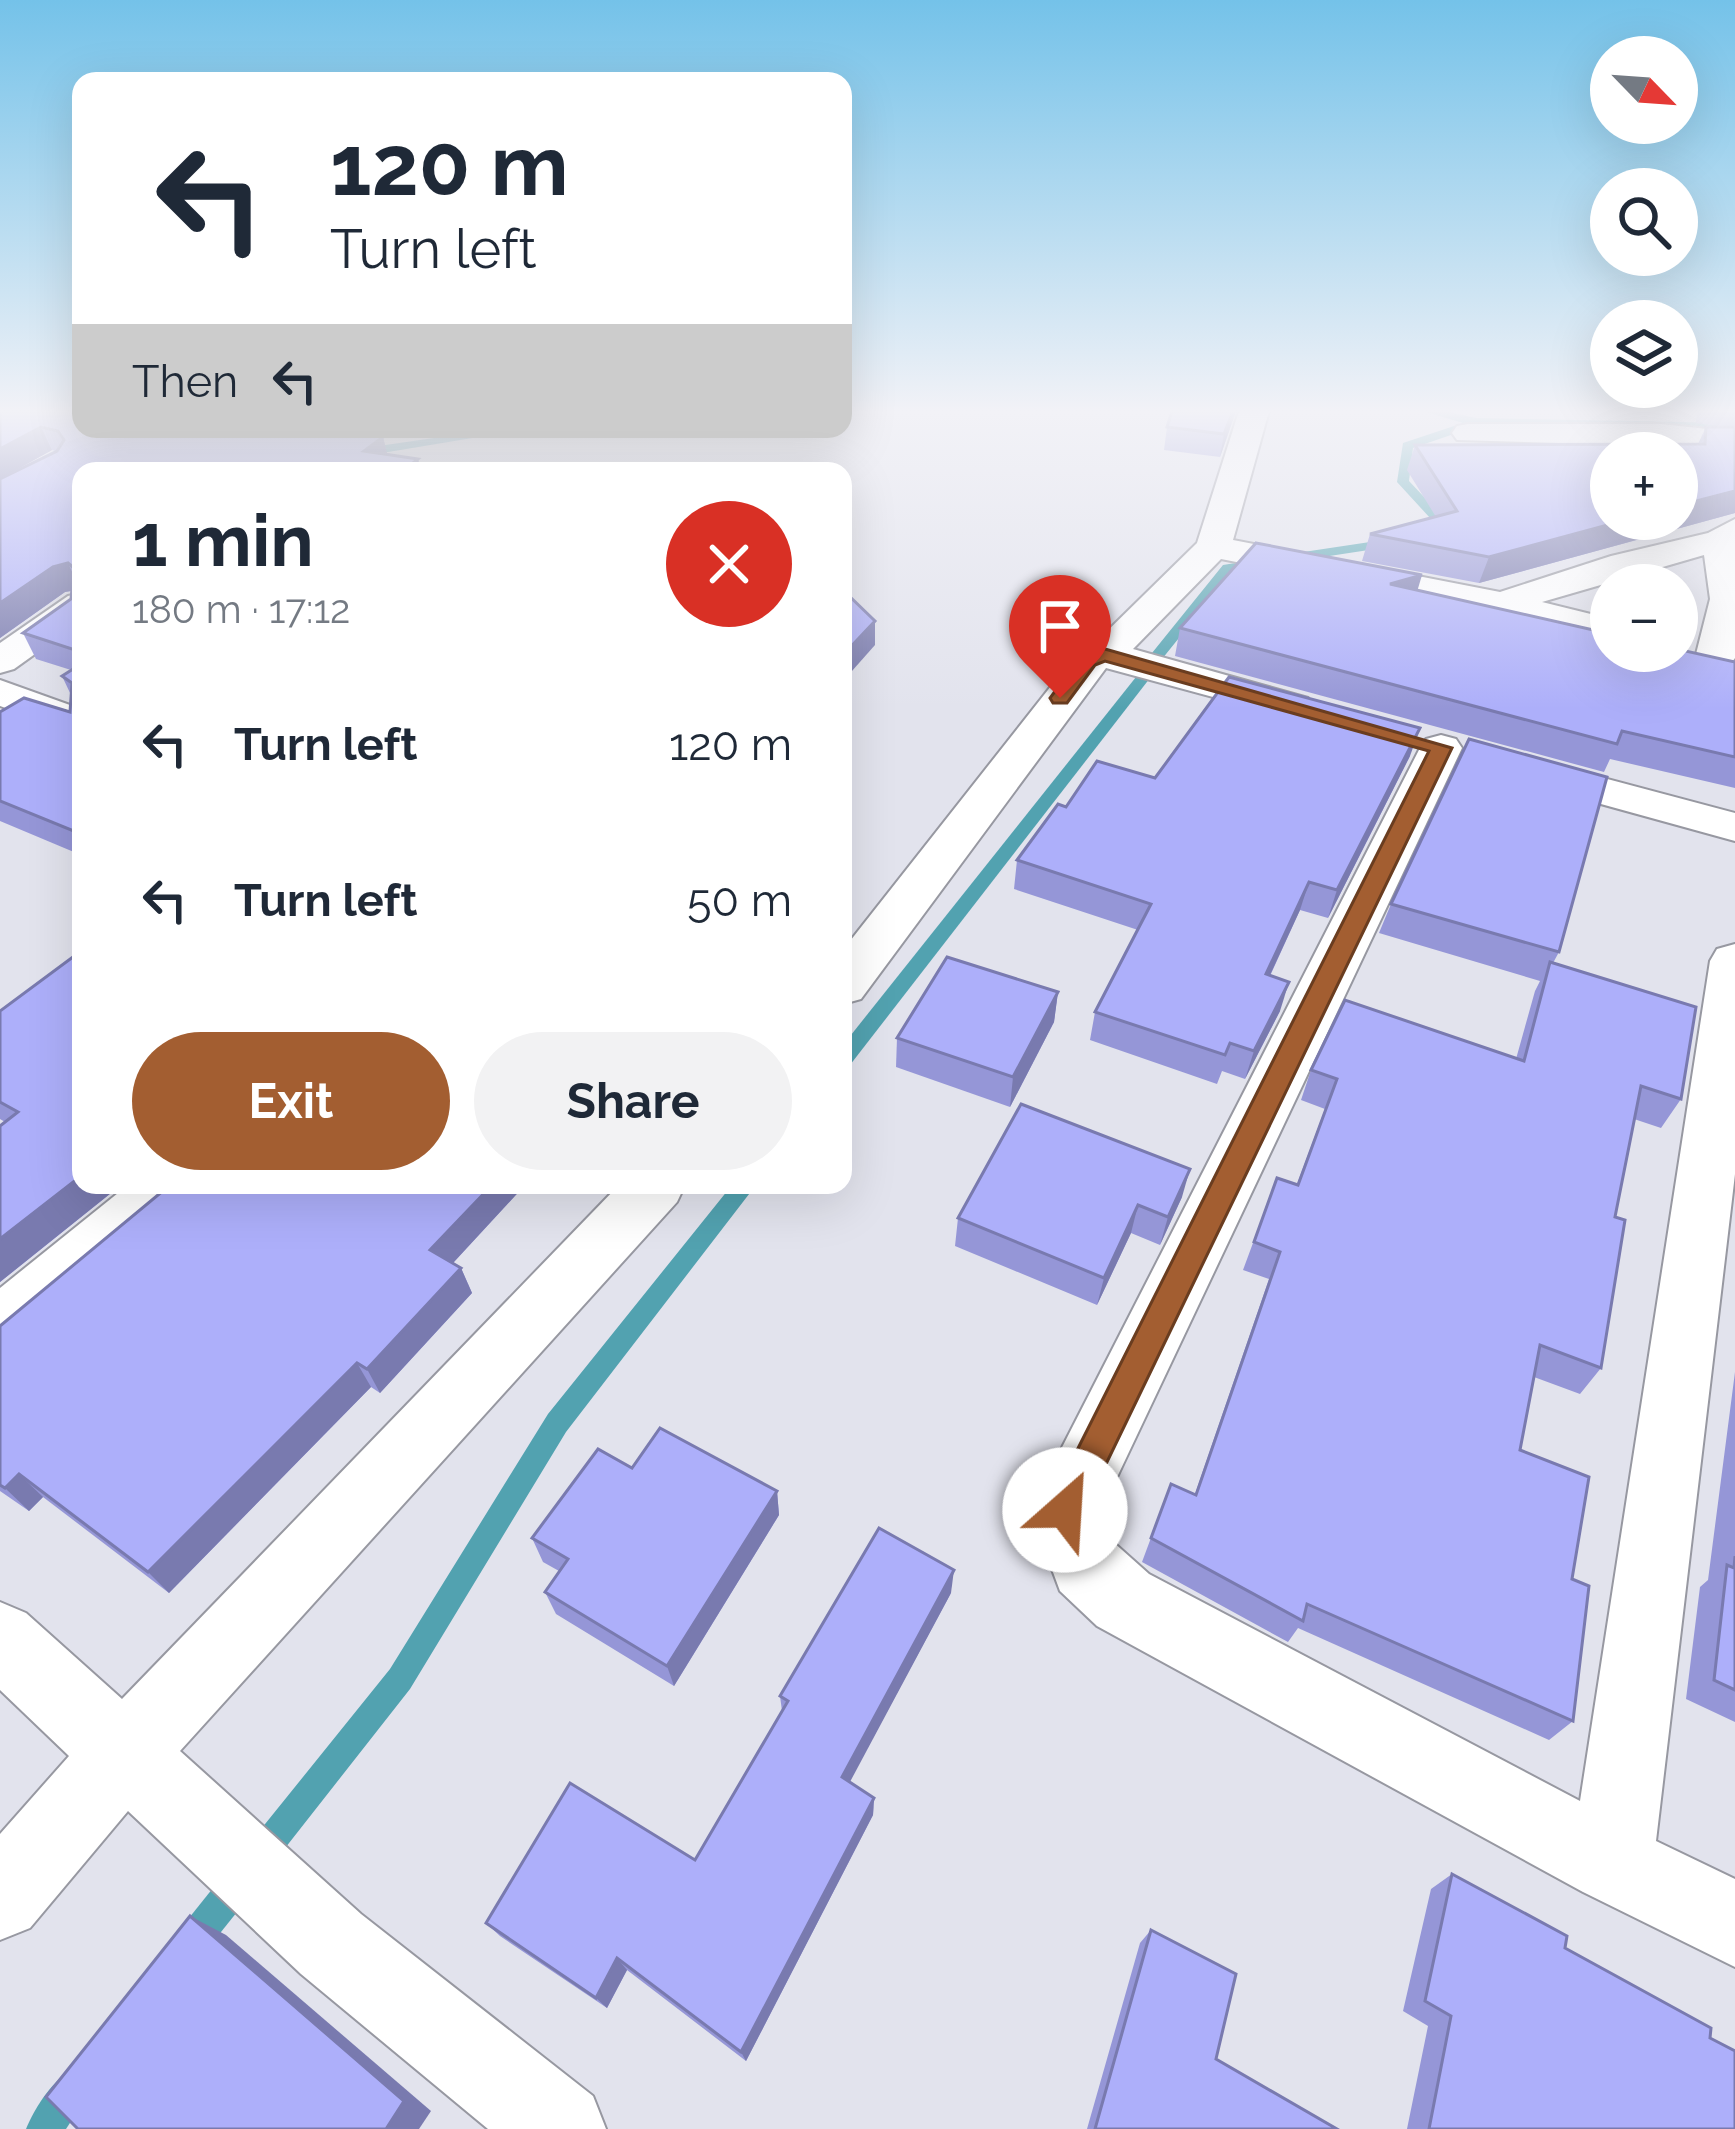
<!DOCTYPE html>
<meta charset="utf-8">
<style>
:root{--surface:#fff;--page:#f2f2f3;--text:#1f2937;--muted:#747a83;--accent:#a35e31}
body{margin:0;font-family:Raleway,sans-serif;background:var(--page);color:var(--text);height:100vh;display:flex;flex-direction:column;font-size:45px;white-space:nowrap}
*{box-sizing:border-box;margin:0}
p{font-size:39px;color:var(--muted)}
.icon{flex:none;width:66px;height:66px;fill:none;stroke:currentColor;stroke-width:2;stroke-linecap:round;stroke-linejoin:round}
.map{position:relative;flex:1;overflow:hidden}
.details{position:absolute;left:72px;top:462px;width:780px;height:732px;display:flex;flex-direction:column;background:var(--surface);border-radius:24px;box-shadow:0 12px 48px #0002}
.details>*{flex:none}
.hud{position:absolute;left:72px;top:72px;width:780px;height:366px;border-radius:24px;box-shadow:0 12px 48px #0002;background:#fff;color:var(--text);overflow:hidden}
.needle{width:78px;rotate:115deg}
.buttons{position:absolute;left:1590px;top:36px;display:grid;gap:24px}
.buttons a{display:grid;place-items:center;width:108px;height:108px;border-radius:50%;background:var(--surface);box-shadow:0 12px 48px #0002;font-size:60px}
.pin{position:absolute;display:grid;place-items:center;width:102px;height:102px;color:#fff;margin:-123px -51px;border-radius:50% 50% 50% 0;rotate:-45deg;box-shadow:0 0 12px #0007}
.pin .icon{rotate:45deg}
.me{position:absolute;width:132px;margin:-66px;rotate:26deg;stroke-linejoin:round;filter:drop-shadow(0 0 9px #0008)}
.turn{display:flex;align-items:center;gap:42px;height:252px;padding:0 60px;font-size:54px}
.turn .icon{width:156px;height:156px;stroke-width:2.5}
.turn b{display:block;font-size:84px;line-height:102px}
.then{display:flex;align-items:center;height:114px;padding:0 60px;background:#0003;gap:24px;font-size:45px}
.round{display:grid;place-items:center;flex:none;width:126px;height:126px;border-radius:63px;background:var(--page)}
.head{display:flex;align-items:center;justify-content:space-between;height:204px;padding:0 60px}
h1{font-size:72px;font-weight:700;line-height:90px}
.cta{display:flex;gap:24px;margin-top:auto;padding:24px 60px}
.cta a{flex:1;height:138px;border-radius:72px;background:var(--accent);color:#fff;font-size:48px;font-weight:700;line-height:138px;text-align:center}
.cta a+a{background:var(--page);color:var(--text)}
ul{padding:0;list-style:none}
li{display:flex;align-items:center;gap:36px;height:156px;padding:0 60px}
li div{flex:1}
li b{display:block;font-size:45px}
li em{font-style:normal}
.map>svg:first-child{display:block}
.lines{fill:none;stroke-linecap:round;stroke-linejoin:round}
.stream{fill:#52a2b0;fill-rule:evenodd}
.street-casing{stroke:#9798a1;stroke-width:4}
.street{fill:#fff;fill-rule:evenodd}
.wall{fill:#9596d7;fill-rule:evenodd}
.shaded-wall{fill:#797aaf}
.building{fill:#adaffa;stroke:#797aaf;stroke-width:3}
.route{fill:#a35e31;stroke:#6a3d20;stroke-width:3}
</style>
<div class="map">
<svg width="1735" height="2129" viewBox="0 0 1735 2129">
<rect width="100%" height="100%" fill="#e2e3ed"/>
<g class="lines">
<g class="stream">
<path d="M1423,411H1444L1476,418L1735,423V431L1477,426L1413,448L1409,481L1458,533L1440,537L1442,531L1397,482L1403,443L1463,423Z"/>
<path d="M496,429H526L358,457L352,453L358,449Z"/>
<path d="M1390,539L1395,540V546L1290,562L1283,558L1290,554Z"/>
<path d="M1260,559L1265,560V566L1233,571L1162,659H1152V653L1223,565Z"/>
<path d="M1145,670L1150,672V678L850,1065L843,1068V1045L1140,672Z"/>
<path d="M732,1185H756L566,1432L410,1689L271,1866L260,1871L249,1866L244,1855L249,1844L390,1669L548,1414Z"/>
<path d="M241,1864L253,1868L257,1880L253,1892L201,1957L189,1962L177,1957L172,1945L177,1933L229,1868Z"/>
<path d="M76,2068L89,2073L94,2086L66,2129H26C35,2107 54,2077 76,2068Z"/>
</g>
<g class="street-casing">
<g id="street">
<path d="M1239,411H1269L1233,540L1500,592L1611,556L1708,533L1735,519V658L1729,666H1701L1695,658L1710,599L1704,555L1542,602L1611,619V642L1500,614L1221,559L1133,649L1308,698L1314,707L1308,716L1294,719L1106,668L861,999L843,1004V950L1081,648L1093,645L1197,543Z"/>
<path d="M1468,424H1661L1735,432V448L1457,440L1452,433L1457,426Z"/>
<path d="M81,593V621L14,669L0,673V643L68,596Z"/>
<path d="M0,680L81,709V735L0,706Z"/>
<path d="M1441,735L1456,739L1462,748L1101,1511L1112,1541L1149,1574L1580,1801L1710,961L1717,949L1735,944V1174L1656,1841L1735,1879V1967L1583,1892L1097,1626L1060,1591L1030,1510L1420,748L1426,739Z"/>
<path d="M1536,760L1735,813V841L1521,782L1514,773L1521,764Z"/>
<path d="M128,1185H198L190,1202L22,1346L0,1354V1288Z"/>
<path d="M619,1185H685L677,1202L180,1751L361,1914L593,2096L606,2129H488L301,1974L128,1811L30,1928L0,1940V1834L69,1756L0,1690V1602L26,1613L122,1699Z"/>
</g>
</g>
<use href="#street" class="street"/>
</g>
<g class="wall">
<path d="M0,411L383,437L387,455L418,459L421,471H81V855L0,821V712H70L71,695L62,676L71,670L36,659L23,633L71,599L72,591L65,592L0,638ZM52,450L56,451L0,479Z"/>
<path d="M1236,411L1220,457L1164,450L1167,427Z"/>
<path d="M1697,411H1735V513L1479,583L1362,561L1370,534L1436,517L1407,470L1415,445L1698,444L1706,427H1724L1696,423Z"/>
<path d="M1418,590L1735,662V788L1610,759L1604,772L1175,656L1180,628Z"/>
<path d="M1410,756L1328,918L1300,910L1270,976L1280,1011L1245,1079L1222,1071L1217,1084L1090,1040L1095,1012L1138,930L1014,889L1017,860L1066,807L1155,778Z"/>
<path d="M1391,904L1559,952L1553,963L1681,1099L1661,1128L1634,1119L1615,1217L1601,1368L1580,1394L1534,1377L1520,1450L1573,1721L1549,1740L1298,1628L1288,1642L1142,1562L1171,1484L1195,1494L1269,1279L1243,1270L1277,1178L1297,1184L1325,1109L1301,1100L1311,1070L1516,1059L1535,991L1540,981L1379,933Z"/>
<path d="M1058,992L1054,1022L1010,1107L896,1067L897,1038Z"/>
<path d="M0,1011L81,1185H121L0,1282L5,1122L0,1119Z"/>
<path d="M525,1185L453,1263L461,1268L472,1293L380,1393L371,1387L169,1593L43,1497L29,1511L0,1491V1326Z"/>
<path d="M1182,1197L1160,1245L1131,1233L1097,1305L955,1246L958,1218Z"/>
<path d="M1735,1372V1722L1686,1699L1700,1587L1708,1580Z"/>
<path d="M632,1468L777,1491L779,1515L674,1686L556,1614L545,1592L559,1571L543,1562L532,1538Z"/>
<path d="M951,1593L849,1782L874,1798L873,1815L746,2061L627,1970L607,2008L500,1936L486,1923L695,1860L782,1711L780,1696Z"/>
<path d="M1452,1874L1565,1948L1710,2038L1735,2129H1407L1428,2026L1403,2011L1431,1889Z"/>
<path d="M1151,1930L1216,2059L1337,2129H1087L1140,1943Z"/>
</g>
<g class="shaded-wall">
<path d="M1233,411H1236L1220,457L1224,434Z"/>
<path d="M41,427L52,450L0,479V449Z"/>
<path d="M383,437L389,461L364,451Z"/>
<path d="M418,459L421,471H403Z"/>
<path d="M1735,491V513L1479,583L1489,557L1630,519H1677V506Z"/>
<path d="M68,563L80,589L65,592L0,638V603L53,567Z"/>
<path d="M1422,575L1414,602L1390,584Z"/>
<path d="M875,621V645L844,680L843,655Z"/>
<path d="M1420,728L1410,756L1328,918L1337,890Z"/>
<path d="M1309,882L1300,910L1257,1003L1266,974Z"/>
<path d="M1289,982L1280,1011L1245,1079L1254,1051Z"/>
<path d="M1058,992L1054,1022L1010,1107L1013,1077Z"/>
<path d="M1190,1169L1182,1197L1160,1245L1168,1217Z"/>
<path d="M81,1176V1185H121L0,1282V1239Z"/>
<path d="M492,1185H525L441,1276L430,1250Z"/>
<path d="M1138,1205L1131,1233L1097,1305L1104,1278Z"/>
<path d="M461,1268L472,1293L380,1393L367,1369Z"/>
<path d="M357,1363L371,1387L169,1593L148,1572Z"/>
<path d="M19,1474L43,1497L29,1511L5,1488Z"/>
<path d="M777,1491L779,1515L674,1686L667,1666Z"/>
<path d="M954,1570L951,1593L843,1795L842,1777Z"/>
<path d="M874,1798L873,1815L746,2061L741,2052Z"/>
<path d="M190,1916L226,1935L431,2111L419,2129H386Z"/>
<path d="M617,1958L627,1970L607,2008L596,1998Z"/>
</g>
<g class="building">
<path d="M0,411H81V429H332L383,437L364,451L418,459L403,471H81V652L23,633L71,599L74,568L68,563L53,567L0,603V479L57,451L64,440L58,431L41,427L0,449Z"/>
<path d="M1172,411H1233L1224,434L1167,427Z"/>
<path d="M1706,427H1735V491L1677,506V453H1611V519H1630L1489,557L1370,534L1457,511L1415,445L1705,444Z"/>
<path d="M1256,543L1422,575L1390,584L1611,634V651H1677V649L1735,662V757L1622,731L1617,744L1180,628Z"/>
<path d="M843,590L875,621L843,655Z"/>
<path d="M81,664V834L0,801V712L24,698L70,712L72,683L62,676Z"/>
<path d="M1229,677L1420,728L1337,890L1309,882L1266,974L1289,982L1254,1051L1230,1043L1225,1055L1095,1012L1151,904L1017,860L1058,804L1066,807L1097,761L1155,778Z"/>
<path d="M1469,739L1607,777L1559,952L1391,904Z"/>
<path d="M81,951V1176L0,1239V1126L18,1112L0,1102V1011Z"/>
<path d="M947,957L1058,992L1013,1077L897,1038Z"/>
<path d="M1550,962L1696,1007L1681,1099L1641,1086L1615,1217L1625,1220L1601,1368L1540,1345L1520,1450L1589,1477L1572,1579L1589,1586L1573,1721L1307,1604L1303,1621L1151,1538L1171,1484L1196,1495L1280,1252L1254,1242L1277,1178L1298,1185L1337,1079L1311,1070L1345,1000L1524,1061Z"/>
<path d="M1021,1104L1190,1169L1168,1217L1138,1205L1104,1278L958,1218Z"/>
<path d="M170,1185H492L430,1250L461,1268L367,1369L357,1363L148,1572L19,1474L5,1488L0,1485V1326Z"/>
<path d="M660,1428L777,1491L667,1666L545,1592L568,1559L532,1538L598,1449L632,1468Z"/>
<path d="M879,1528L954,1570L842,1777L874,1798L741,2052L617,1958L596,1998L486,1923L570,1783L695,1860L788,1701L780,1696Z"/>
<path d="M1735,1556V1690L1714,1680L1727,1565L1734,1568Z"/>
<path d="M1452,1874L1567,1936L1565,1948L1711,2028L1710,2038L1735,2051V2129H1429L1451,2016L1425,2001Z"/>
<path d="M190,1916L404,2101L386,2129H78L46,2097Z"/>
<path d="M1151,1930L1236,1974L1216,2059L1337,2129H1095Z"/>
</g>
<linearGradient id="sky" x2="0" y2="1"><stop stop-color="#74c2e9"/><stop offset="0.58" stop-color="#f2f2f7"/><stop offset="1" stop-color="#f2f2f7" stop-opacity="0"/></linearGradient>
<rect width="1735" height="709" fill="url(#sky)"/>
<path class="route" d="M1105,649L1452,748L1078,1522L1065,1527L1053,1522L1048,1510L1053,1498L1429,751L1105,661L1095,665L1067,703H1053L1050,698L1081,656Z"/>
</svg>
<div class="buttons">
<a><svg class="needle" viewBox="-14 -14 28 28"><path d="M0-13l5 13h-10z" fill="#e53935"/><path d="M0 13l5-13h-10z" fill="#747a83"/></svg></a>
<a><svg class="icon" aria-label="search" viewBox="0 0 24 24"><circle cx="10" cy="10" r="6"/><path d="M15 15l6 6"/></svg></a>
<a><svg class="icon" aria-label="layers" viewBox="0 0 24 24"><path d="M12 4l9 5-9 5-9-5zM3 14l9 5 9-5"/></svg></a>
<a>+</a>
<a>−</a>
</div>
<div class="pin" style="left:1060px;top:698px;background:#d93025"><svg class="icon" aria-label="arrive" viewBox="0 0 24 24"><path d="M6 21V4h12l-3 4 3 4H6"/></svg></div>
<svg class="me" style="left:1065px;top:1510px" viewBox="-20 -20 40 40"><circle r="19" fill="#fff"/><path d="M0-13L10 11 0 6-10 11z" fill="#a35e31"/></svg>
<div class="hud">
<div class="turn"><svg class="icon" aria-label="left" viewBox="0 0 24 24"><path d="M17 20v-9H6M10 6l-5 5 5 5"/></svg><div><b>120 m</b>Turn left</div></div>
<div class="then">Then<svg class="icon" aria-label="left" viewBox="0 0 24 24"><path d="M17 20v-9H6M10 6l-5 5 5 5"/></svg></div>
</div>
<section class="details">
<div class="head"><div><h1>1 min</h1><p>180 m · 17:12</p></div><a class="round" style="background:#d93025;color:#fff"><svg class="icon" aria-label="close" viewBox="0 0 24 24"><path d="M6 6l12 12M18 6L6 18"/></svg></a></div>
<ul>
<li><svg class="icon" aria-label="left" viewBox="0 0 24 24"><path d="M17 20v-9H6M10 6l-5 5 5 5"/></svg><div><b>Turn left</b></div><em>120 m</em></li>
<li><svg class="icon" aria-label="left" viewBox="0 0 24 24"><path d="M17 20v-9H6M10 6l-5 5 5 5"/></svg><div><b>Turn left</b></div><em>50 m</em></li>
</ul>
<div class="cta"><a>Exit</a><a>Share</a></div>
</section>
</div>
